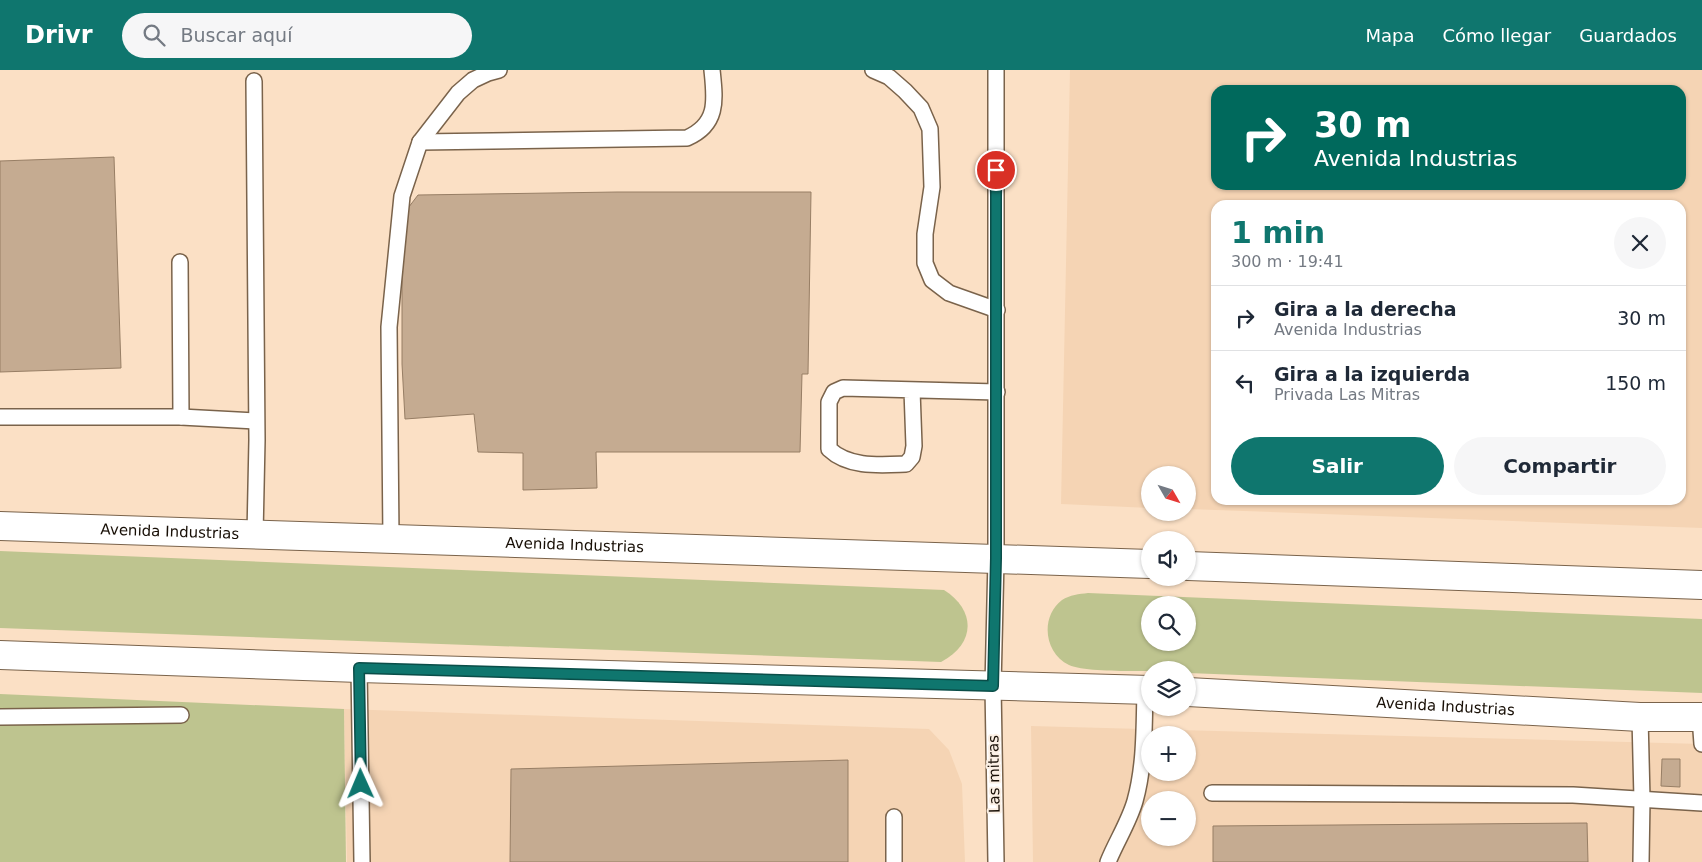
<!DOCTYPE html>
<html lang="es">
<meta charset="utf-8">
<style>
:root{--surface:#fff;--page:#f6f6f7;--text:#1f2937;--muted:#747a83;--line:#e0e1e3;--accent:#0f766e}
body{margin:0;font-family:"DejaVu Sans",sans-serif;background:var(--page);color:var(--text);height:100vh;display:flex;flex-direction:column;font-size:19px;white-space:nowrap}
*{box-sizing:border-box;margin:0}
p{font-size:16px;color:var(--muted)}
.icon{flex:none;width:28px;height:28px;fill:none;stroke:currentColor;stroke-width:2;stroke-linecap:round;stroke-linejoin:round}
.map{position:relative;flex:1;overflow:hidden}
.sheet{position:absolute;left:1211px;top:130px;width:475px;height:305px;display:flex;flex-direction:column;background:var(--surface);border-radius:15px;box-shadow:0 1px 4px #0004}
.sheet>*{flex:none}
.hud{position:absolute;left:1211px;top:15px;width:475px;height:105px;border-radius:15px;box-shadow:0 1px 4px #0004;background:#00695c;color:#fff;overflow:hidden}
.needle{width:32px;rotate:129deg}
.buttons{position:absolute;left:1141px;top:396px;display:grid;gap:10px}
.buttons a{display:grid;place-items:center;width:55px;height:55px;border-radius:50%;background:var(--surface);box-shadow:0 1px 4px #0004;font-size:25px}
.pin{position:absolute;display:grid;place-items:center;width:42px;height:42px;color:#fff;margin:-21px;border:2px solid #fff;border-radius:50%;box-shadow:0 1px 5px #0007}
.me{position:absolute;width:55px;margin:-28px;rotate:359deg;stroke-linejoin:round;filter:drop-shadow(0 0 4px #0008)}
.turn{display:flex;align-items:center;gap:18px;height:105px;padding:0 20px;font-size:22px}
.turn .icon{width:65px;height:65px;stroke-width:2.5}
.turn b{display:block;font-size:35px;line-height:42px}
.round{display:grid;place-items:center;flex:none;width:52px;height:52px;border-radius:26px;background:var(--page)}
.head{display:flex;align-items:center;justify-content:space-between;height:85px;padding:0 20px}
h1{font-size:30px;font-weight:700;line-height:38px;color:var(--accent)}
.primary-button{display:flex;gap:10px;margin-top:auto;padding:10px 20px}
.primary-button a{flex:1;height:58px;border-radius:30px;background:var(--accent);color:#fff;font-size:20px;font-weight:700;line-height:58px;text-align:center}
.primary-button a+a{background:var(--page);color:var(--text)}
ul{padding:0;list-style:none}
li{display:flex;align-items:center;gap:15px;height:65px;padding:0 20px;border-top:1px solid var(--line)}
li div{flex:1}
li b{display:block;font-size:19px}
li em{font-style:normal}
header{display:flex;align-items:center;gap:30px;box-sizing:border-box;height:70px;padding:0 25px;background:var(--accent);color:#fff}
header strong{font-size:24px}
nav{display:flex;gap:28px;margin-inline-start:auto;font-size:18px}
.search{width:350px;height:45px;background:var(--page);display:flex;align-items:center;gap:12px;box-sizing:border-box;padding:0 18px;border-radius:28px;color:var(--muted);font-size:19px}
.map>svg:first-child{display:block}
.built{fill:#f5d4b4;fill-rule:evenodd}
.green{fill:#bec48f;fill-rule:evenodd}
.building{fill:#c5ab91;stroke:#977e65}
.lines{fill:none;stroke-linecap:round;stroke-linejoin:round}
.service-casing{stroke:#7a634b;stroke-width:18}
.minor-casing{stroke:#7a634b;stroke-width:30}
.service{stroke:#fff;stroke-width:15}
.minor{stroke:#fff;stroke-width:28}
.route-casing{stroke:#0a4d48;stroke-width:12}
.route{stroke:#0f766e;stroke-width:9}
.labels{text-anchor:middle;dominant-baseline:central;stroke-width:4;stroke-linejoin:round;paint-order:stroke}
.street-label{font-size:15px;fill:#170e05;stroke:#fbf0e5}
</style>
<header>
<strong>Drivr</strong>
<div class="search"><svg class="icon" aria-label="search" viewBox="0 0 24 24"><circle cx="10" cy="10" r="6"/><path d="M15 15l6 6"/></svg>Buscar aquí</div>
<nav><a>Mapa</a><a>Cómo llegar</a><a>Guardados</a></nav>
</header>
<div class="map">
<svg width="1702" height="792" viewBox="0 0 1702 792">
<rect width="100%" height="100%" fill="#fbe0c5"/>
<g class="built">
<path d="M1070,0H1702V458L1188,439V405H1150V438L1061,434ZM1216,20H1681V115H1216ZM1216,135H1681V430H1216Z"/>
<path d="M344,639L929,659L949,680L962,714L965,792H347Z"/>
<path d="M1031,656L1702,674V792H1033ZM1150,665H1188V702H1150ZM1150,730H1188V768H1150Z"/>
</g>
<g class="green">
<path d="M0,481L944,520C976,540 976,574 941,592L0,558Z"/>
<path d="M1088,523L1702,549V623L1188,603V600H1150V601C1131,601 1084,602 1069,595C1044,583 1040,547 1062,530C1070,525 1079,524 1088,523ZM1150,535H1188V572H1150Z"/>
<path d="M0,624L344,639L346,792H0Z"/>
</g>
<g class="building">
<path d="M114,87L121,298L0,302V91Z"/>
<path d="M617,122H811L808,304H802L800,382H596L597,418L523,420V383L478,382L474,344L405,349L402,294V146L418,125Z"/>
<path d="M1662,689H1680V717L1661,716Z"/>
<path d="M848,690V792H510L511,699Z"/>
<path d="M1587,753L1588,792H1213V756Z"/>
</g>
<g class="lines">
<g class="service-casing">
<g id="service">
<path d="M873,0L889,7L905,21L921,38L930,59L932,117L925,164V193L932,210L949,223L997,240"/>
<path d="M254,11L257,370L255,465"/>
<path d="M420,72L687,68C719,54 715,29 712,0"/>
<path d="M180,192L181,347"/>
<path d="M912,320L914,376L912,387L906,394C880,395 849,398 829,379V332L834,322L843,318L997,322"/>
<path d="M0,347H181L256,351"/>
<path d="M391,469L389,257L402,126L420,72L458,23L473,10L488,3L499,0"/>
<path d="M359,598L362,792"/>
<path d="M0,647L181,645"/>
<path d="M1640,647L1642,729L1641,792"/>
<path d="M1700,647L1702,674"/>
<path d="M1212,723L1573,725L1702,733"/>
<path d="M894,792V747"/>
<path d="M996,792L993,616L996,489V0"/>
<path d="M1108,792C1116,772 1129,752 1135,731C1145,695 1144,657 1145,620"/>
</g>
</g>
<g class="minor-casing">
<g id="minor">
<path id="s1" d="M0,456L1150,494"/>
<path d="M1188,496L1702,515"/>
<path d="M0,585L359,598L1150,620"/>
<path id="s2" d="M1188,622L1640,647H1702"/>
</g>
</g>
<use href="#service" class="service"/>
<use href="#minor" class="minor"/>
</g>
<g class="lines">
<g class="route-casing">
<path id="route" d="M361,714L359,598L993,616L996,488V100"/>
</g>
<use href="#route" class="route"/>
</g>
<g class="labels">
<g class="street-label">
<text stroke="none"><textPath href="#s1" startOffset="170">Avenida Industrias</textPath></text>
<text stroke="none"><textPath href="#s1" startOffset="575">Avenida Industrias</textPath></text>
<text stroke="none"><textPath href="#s2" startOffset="258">Avenida Industrias</textPath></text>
<text transform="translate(994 704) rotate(-91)">Las mitras</text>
</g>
</g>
</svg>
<div class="buttons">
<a><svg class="needle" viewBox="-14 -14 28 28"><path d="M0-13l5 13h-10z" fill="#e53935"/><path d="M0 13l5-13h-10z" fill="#747a83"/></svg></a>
<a><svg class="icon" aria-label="sound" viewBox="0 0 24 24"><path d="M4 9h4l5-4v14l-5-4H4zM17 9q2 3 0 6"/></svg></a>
<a><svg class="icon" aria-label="search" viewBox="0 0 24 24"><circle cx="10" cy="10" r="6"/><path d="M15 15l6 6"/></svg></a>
<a><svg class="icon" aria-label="layers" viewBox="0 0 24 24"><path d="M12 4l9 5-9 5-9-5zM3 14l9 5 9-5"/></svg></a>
<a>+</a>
<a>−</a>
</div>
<div class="pin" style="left:996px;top:100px;background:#d93025"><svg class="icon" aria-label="arrive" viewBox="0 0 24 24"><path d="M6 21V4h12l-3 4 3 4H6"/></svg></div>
<svg class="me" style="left:361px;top:714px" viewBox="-20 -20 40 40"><path d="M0-17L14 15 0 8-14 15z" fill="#0f766e" stroke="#fff" stroke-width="4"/></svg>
<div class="hud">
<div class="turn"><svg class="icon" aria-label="right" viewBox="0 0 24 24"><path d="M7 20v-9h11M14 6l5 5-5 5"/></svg><div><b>30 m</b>Avenida Industrias</div></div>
</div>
<section class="sheet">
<div class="head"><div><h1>1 min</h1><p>300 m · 19:41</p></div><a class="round"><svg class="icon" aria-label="close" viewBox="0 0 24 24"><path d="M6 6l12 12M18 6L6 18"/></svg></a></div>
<ul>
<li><svg class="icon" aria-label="right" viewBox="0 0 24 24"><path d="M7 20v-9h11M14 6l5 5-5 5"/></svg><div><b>Gira a la derecha</b><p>Avenida Industrias</p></div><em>30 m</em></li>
<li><svg class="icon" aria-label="left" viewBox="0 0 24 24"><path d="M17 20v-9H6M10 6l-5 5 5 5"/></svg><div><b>Gira a la izquierda</b><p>Privada Las Mitras</p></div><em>150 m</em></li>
</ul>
<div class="primary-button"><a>Salir</a><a>Compartir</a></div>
</section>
</div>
